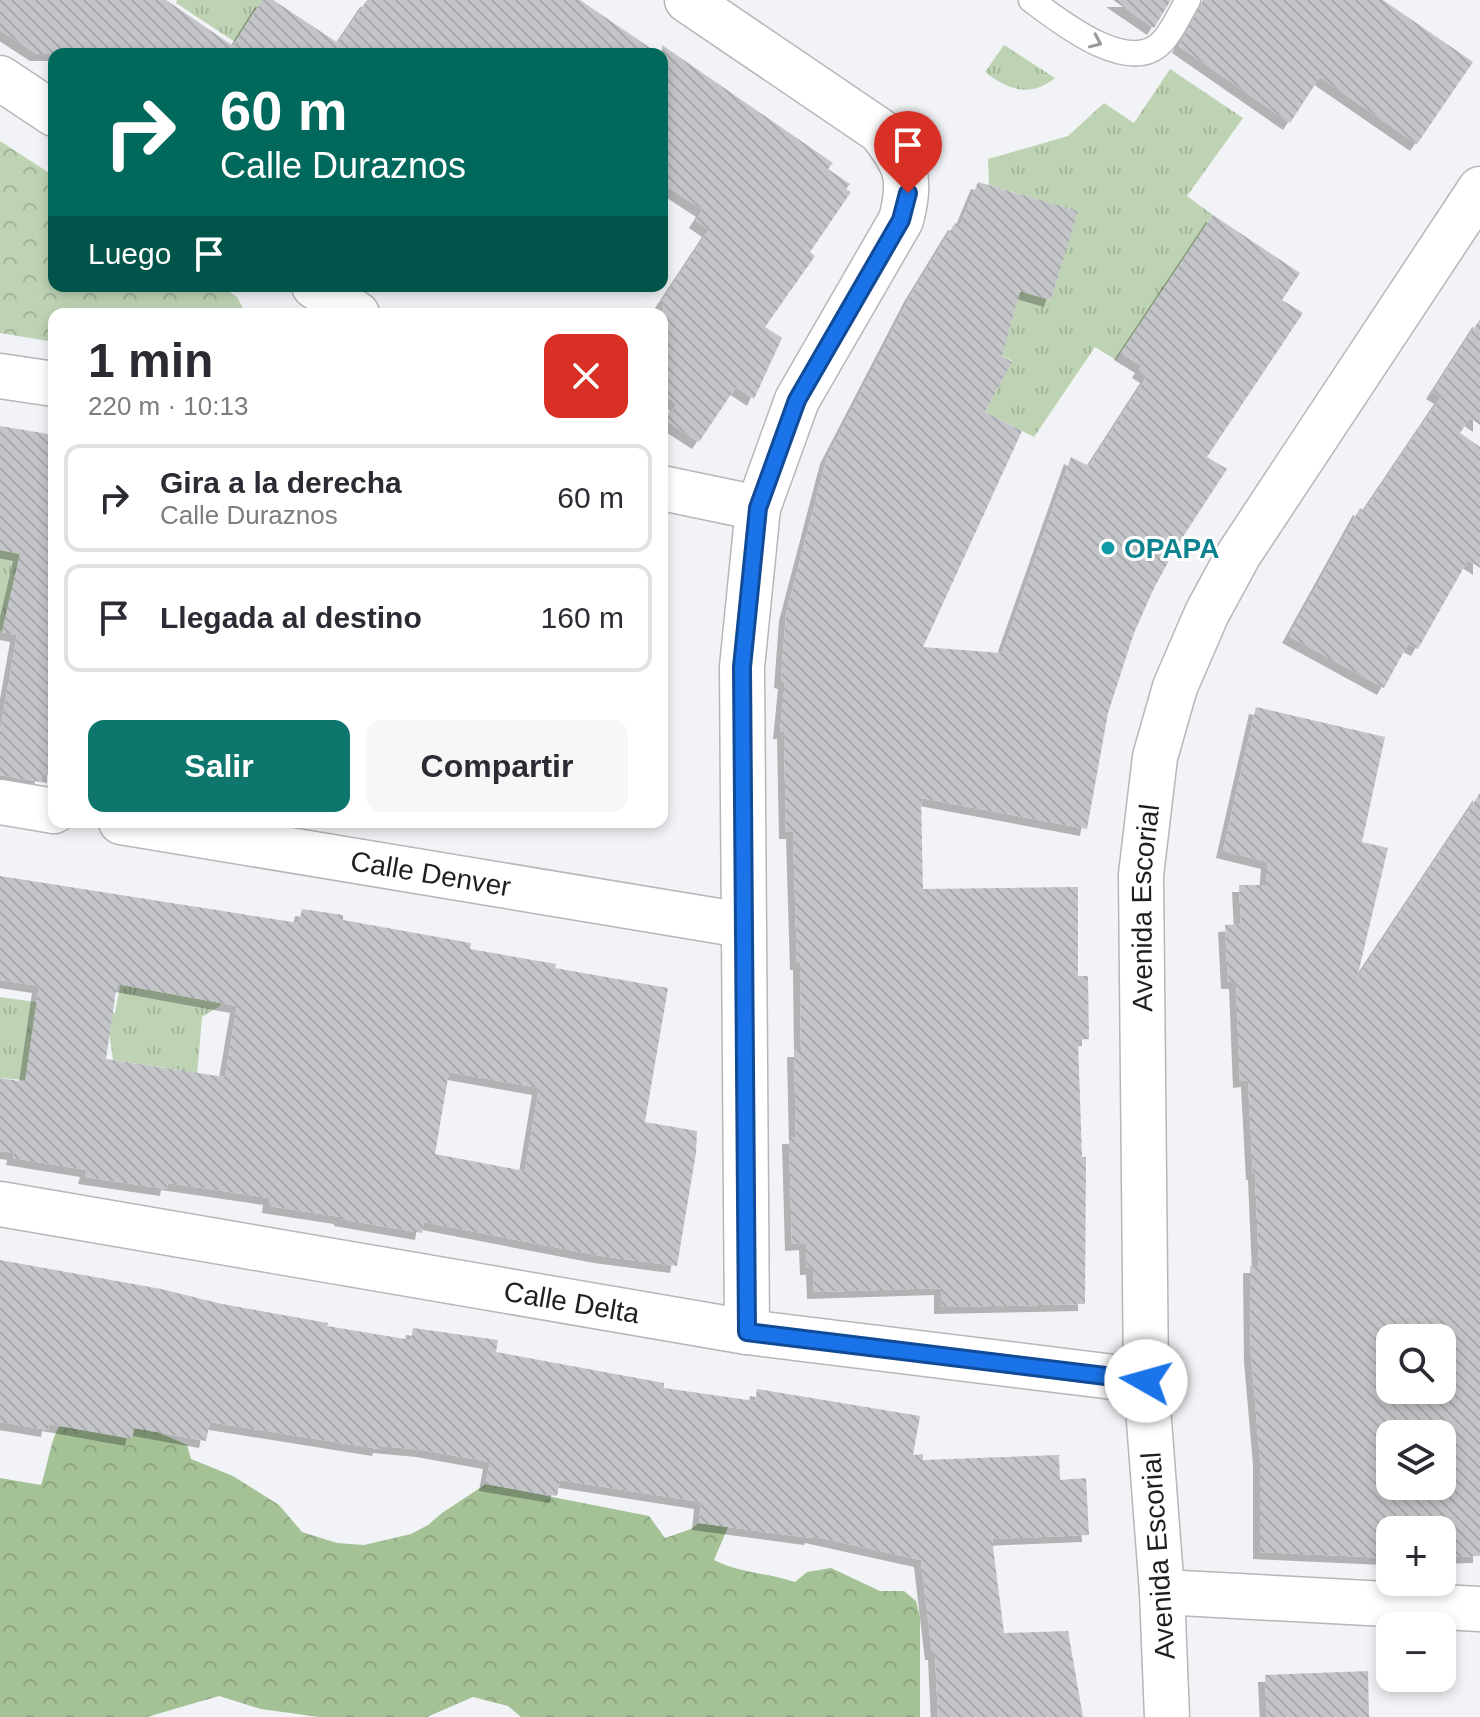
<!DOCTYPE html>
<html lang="es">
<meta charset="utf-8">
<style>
:root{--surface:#fff;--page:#f7f7f7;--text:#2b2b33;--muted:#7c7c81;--line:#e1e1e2;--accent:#0f766e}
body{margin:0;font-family:Arial,sans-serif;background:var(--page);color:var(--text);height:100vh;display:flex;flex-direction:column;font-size:30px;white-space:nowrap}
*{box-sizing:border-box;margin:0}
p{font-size:26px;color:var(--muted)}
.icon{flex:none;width:44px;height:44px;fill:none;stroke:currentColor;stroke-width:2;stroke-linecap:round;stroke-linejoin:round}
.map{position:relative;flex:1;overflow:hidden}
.details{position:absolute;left:48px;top:308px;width:620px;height:520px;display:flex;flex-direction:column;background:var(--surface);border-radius:16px;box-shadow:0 4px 12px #0003}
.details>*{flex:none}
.top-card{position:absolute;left:48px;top:48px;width:620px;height:244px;border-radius:16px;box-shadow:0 4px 12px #0003;background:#00695c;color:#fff;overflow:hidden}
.fabs{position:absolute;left:1376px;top:1324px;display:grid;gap:16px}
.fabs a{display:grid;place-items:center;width:80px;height:80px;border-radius:16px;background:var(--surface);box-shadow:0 4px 12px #0003;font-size:40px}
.pin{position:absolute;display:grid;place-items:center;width:68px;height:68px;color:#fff;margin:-82px -34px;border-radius:50% 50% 50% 0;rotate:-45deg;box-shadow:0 0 8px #0007}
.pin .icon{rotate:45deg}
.me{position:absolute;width:88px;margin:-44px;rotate:277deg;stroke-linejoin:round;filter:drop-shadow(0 0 6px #0008)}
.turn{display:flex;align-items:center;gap:28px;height:168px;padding:0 40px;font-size:36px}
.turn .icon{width:104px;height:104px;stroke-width:2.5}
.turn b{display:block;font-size:56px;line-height:68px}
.then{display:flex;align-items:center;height:76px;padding:0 40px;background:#0003;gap:16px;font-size:30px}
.round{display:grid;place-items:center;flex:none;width:84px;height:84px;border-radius:16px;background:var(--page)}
.head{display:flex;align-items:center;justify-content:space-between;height:136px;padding:0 40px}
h1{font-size:48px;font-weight:600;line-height:60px}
.button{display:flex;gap:16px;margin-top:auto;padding:16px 40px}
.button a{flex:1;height:92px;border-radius:16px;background:var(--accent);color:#fff;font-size:32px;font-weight:600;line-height:92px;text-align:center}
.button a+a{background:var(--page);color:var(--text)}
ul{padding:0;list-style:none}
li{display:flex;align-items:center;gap:24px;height:108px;margin:0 16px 12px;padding:0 24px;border:4px solid var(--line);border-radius:16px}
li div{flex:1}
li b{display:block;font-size:30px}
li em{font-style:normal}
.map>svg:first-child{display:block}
.grass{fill:url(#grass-tufts)}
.forest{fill:url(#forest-crowns)}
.park{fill:url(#park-crowns)}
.building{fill:url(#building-back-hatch);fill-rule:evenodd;filter:url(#shadow)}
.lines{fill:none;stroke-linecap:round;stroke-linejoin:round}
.service-casing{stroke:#b5b7b9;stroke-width:27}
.minor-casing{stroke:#b5b7b9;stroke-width:47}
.tertiary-casing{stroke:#b5b7b9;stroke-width:47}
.service{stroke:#fff;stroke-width:24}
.minor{stroke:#fff;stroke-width:44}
.tertiary{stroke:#fff;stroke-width:44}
.oneway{stroke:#9a9a9b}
.route-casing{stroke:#114b97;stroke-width:20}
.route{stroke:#1a73e8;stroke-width:14}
.culture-dot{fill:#0f9aa8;stroke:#fff;stroke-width:3}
.labels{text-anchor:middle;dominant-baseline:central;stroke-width:6;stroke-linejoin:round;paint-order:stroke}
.culture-label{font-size:28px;font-weight:bold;fill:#0d838f;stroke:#fff;text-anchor:start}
.street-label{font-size:28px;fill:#1f1f20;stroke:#fff}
</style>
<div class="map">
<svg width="1480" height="1717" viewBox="0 0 1480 1717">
<defs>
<pattern id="grass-tufts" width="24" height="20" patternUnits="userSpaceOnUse" patternTransform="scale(2)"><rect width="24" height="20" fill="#bed3b4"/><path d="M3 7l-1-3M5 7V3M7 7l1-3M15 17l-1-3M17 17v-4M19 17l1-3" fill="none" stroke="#a3b59a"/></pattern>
<pattern id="forest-crowns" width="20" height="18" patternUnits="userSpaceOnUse" patternTransform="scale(2)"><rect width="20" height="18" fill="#a5c297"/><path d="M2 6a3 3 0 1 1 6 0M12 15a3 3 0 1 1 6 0" fill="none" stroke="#8ea682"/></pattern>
<pattern id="park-crowns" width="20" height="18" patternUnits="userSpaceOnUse" patternTransform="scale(2)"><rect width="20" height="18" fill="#bed3b4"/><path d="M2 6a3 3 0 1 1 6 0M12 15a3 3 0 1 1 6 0" fill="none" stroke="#a3b59a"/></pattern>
<pattern id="building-back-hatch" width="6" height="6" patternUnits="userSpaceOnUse" patternTransform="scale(2)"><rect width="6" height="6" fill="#c4c5c8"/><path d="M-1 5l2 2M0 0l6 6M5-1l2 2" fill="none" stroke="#a8a9ac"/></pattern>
<filter id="shadow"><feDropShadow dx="-7" dy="7" stdDeviation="0" flood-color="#0004"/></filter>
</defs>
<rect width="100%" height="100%" fill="#f1f3f6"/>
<g class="grass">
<path d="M177,0H262L235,42L176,3Z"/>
<path d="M1004,45L1055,78C1030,98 1008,90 985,72Z"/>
<path d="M1170,69L1243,118L1187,196L1213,215L1116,360L1095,347L1034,437L985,412L1012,361L908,306L1011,323L1020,291L1051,300L1077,211L989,185L988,159L1068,136L1104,103L1134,123Z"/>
<path d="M0,550L30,555L2,632L0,630Z"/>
<path d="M132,923L131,986L199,999L216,942L231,988L220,1006L202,1017L197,1076L180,1070L113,1060L109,1032L25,1080L0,1078V997L115,1013Z"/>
</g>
<path class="forest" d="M136,1420L161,1427L160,1433L187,1445L191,1459L233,1476L279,1505L302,1532L337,1543L364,1545L411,1534L428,1525L442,1513L486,1484L649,1516L665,1538L691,1529L699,1523L728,1527L714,1560C739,1573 768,1573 795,1582L807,1572L831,1568L880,1591H904L916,1601L920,1617V1717H521L508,1706L473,1697L427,1717H319L261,1709L219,1696L147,1717H0V1478L41,1485C47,1469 51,1437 60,1426L132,1438Z"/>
<path class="park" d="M0,141L54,176V286H221L237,297L246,314H54V342L0,333Z"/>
<g class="building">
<path d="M0,0H166L233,46L262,0H273L338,43L367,0H580L659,54H37L0,30Z"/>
<path d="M1113,0H1171L1154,28Z"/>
<path d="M1203,0H1383L1473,62L1417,144L1320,77L1290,123L1179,46Z"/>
<path d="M662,45L833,163L828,169L850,184L846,189L851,192L810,252L815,256L765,327L782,338L754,399L736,387L699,442L665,420L677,404L662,394V301L709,230L696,221L703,210L662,183Z"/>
<path d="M978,182L1078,211L1051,300L1020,291L1002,356L1012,362L985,412L1022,431L923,647L1002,653L1071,457L1089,466L1147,376L1139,371L1142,366L1121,353L1213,215L1300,273L1282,300L1303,313L1207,457L1227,469L1177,546L1154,588L1134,633L1108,713L1087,829L921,798L923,889L1078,887V976H1088L1089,1039L1078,1040L1082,1157H1086L1085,1304L941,1307V1288L814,1292L813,1268H807L806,1243L792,1244L789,1137H796L794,1050H801L800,963H797L793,832H786L784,732H780L785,682L781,681L786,614L827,457L911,295L955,223L960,225Z"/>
<path d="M1480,319V425L1470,418L1460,433L1480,447V568L1468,560L1418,649L1408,644L1384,688L1289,636L1360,508L1364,511L1441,397L1433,392Z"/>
<path d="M0,426L54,435V776L42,774L41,782L0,775V732L17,635L2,632L20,554L0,550Z"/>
<path d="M1256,707L1385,737L1362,842L1388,848L1357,978L1480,793V1556L1442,1557V1530H1390V1558L1260,1552V1458L1251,1355L1250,1266H1259L1255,1173H1253L1248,1080L1240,1081L1236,982H1228L1225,925L1241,924L1239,885H1266L1268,862L1223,851ZM1390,1338H1442V1390H1390ZM1390,1434H1442V1486H1390Z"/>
<path d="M0,876L299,923L302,909L343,915V920L471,943L470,949L556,964L555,968L668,988L645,1122L697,1131L696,1153L677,1266L601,1256L424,1222L422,1233L341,1219V1217L269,1206L270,1198L168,1183L167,1189L85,1177L87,1170L13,1158L14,1153L0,1151V1078L25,1082L39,986L0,980ZM117,984L237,1006L225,1077L106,1059ZM449,1072L539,1088L525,1171L435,1154Z"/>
<path d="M0,1260L161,1289L222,1304L328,1323L327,1326L411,1340L413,1328L498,1340L496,1352L664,1383V1388L755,1401L757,1389L920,1416L913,1455L923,1454V1460L1059,1455L1060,1480L1086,1478L1089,1535L992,1539L1004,1633L1068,1631L1083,1717H938L935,1653H932L921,1560L812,1536L811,1538L699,1523L701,1502L560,1480L557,1496L486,1484L490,1462L423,1450L380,1446L379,1449L210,1422L206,1441L134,1428L132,1439L49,1424L48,1430L0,1422Z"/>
<path d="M1368,1671L1369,1717H1267L1265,1675Z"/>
</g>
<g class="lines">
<g class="service-casing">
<path id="service" d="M1031,0C1059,21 1129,77 1162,42C1173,31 1180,13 1188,0"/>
</g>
<g class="minor-casing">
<g id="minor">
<path d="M687,0L880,131C906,164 912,177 901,220L797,400L758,508L742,667L747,1332"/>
<path d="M0,78L54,114"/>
<path d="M314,286L357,314"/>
<path d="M0,376L54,384"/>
<path d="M662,488L758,508"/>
<path d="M0,802L54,811"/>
<path id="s1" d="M121,822L742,925"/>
<path id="s2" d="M0,1204L747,1332L1146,1381"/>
<path d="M1162,1592L1480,1609"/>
</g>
</g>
<g class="tertiary-casing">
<g id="tertiary">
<path id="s3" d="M1167,1717L1162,1592L1146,1381L1141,875L1155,757L1175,687L1207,613L1239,554L1480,189"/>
</g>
</g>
<use href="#service" class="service"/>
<use href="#minor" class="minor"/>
<use href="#tertiary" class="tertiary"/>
</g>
<defs><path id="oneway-chevron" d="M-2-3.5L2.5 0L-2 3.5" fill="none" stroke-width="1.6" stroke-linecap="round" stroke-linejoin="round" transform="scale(2)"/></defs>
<use class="oneway" href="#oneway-chevron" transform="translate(1096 42) rotate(24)"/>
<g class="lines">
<g class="route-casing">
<path id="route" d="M908,193L901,220L797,400L758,508L742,667L747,1332L1146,1381"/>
</g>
<use href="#route" class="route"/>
</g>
<circle class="culture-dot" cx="1108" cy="548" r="8"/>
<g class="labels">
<g class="culture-label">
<text x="1124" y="548">OPAPA</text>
</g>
<g class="street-label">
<text stroke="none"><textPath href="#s1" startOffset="314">Calle Denver</textPath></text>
<text stroke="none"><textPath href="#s3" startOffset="810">Avenida Escorial</textPath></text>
<text stroke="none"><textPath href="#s2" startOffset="580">Calle Delta</textPath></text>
<text transform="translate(1158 1556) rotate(-94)">Avenida Escorial</text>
</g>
</g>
</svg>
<div class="fabs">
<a><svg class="icon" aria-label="search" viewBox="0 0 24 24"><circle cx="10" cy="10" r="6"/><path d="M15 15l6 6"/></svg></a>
<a><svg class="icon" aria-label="layers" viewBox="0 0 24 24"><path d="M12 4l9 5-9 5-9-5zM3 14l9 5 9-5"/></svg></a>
<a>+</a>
<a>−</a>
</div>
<div class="pin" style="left:908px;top:193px;background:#d93025"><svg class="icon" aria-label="arrive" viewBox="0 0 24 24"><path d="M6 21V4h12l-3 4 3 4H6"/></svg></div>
<svg class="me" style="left:1146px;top:1381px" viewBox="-20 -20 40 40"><circle r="19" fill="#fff"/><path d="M0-13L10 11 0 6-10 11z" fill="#1a73e8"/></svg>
<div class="top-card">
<div class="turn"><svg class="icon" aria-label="right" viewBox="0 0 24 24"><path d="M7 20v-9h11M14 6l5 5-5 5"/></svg><div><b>60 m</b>Calle Duraznos</div></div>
<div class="then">Luego<svg class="icon" aria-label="arrive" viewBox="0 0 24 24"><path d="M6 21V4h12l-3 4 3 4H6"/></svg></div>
</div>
<section class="details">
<div class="head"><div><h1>1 min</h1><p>220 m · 10:13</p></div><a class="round" style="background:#d93025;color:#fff"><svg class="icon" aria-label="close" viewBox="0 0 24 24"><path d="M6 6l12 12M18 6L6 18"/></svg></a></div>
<ul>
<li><svg class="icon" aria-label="right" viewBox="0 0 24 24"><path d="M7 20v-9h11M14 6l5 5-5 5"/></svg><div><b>Gira a la derecha</b><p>Calle Duraznos</p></div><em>60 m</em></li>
<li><svg class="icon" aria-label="arrive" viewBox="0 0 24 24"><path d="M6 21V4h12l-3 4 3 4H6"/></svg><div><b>Llegada al destino</b></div><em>160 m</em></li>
</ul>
<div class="button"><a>Salir</a><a>Compartir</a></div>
</section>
</div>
